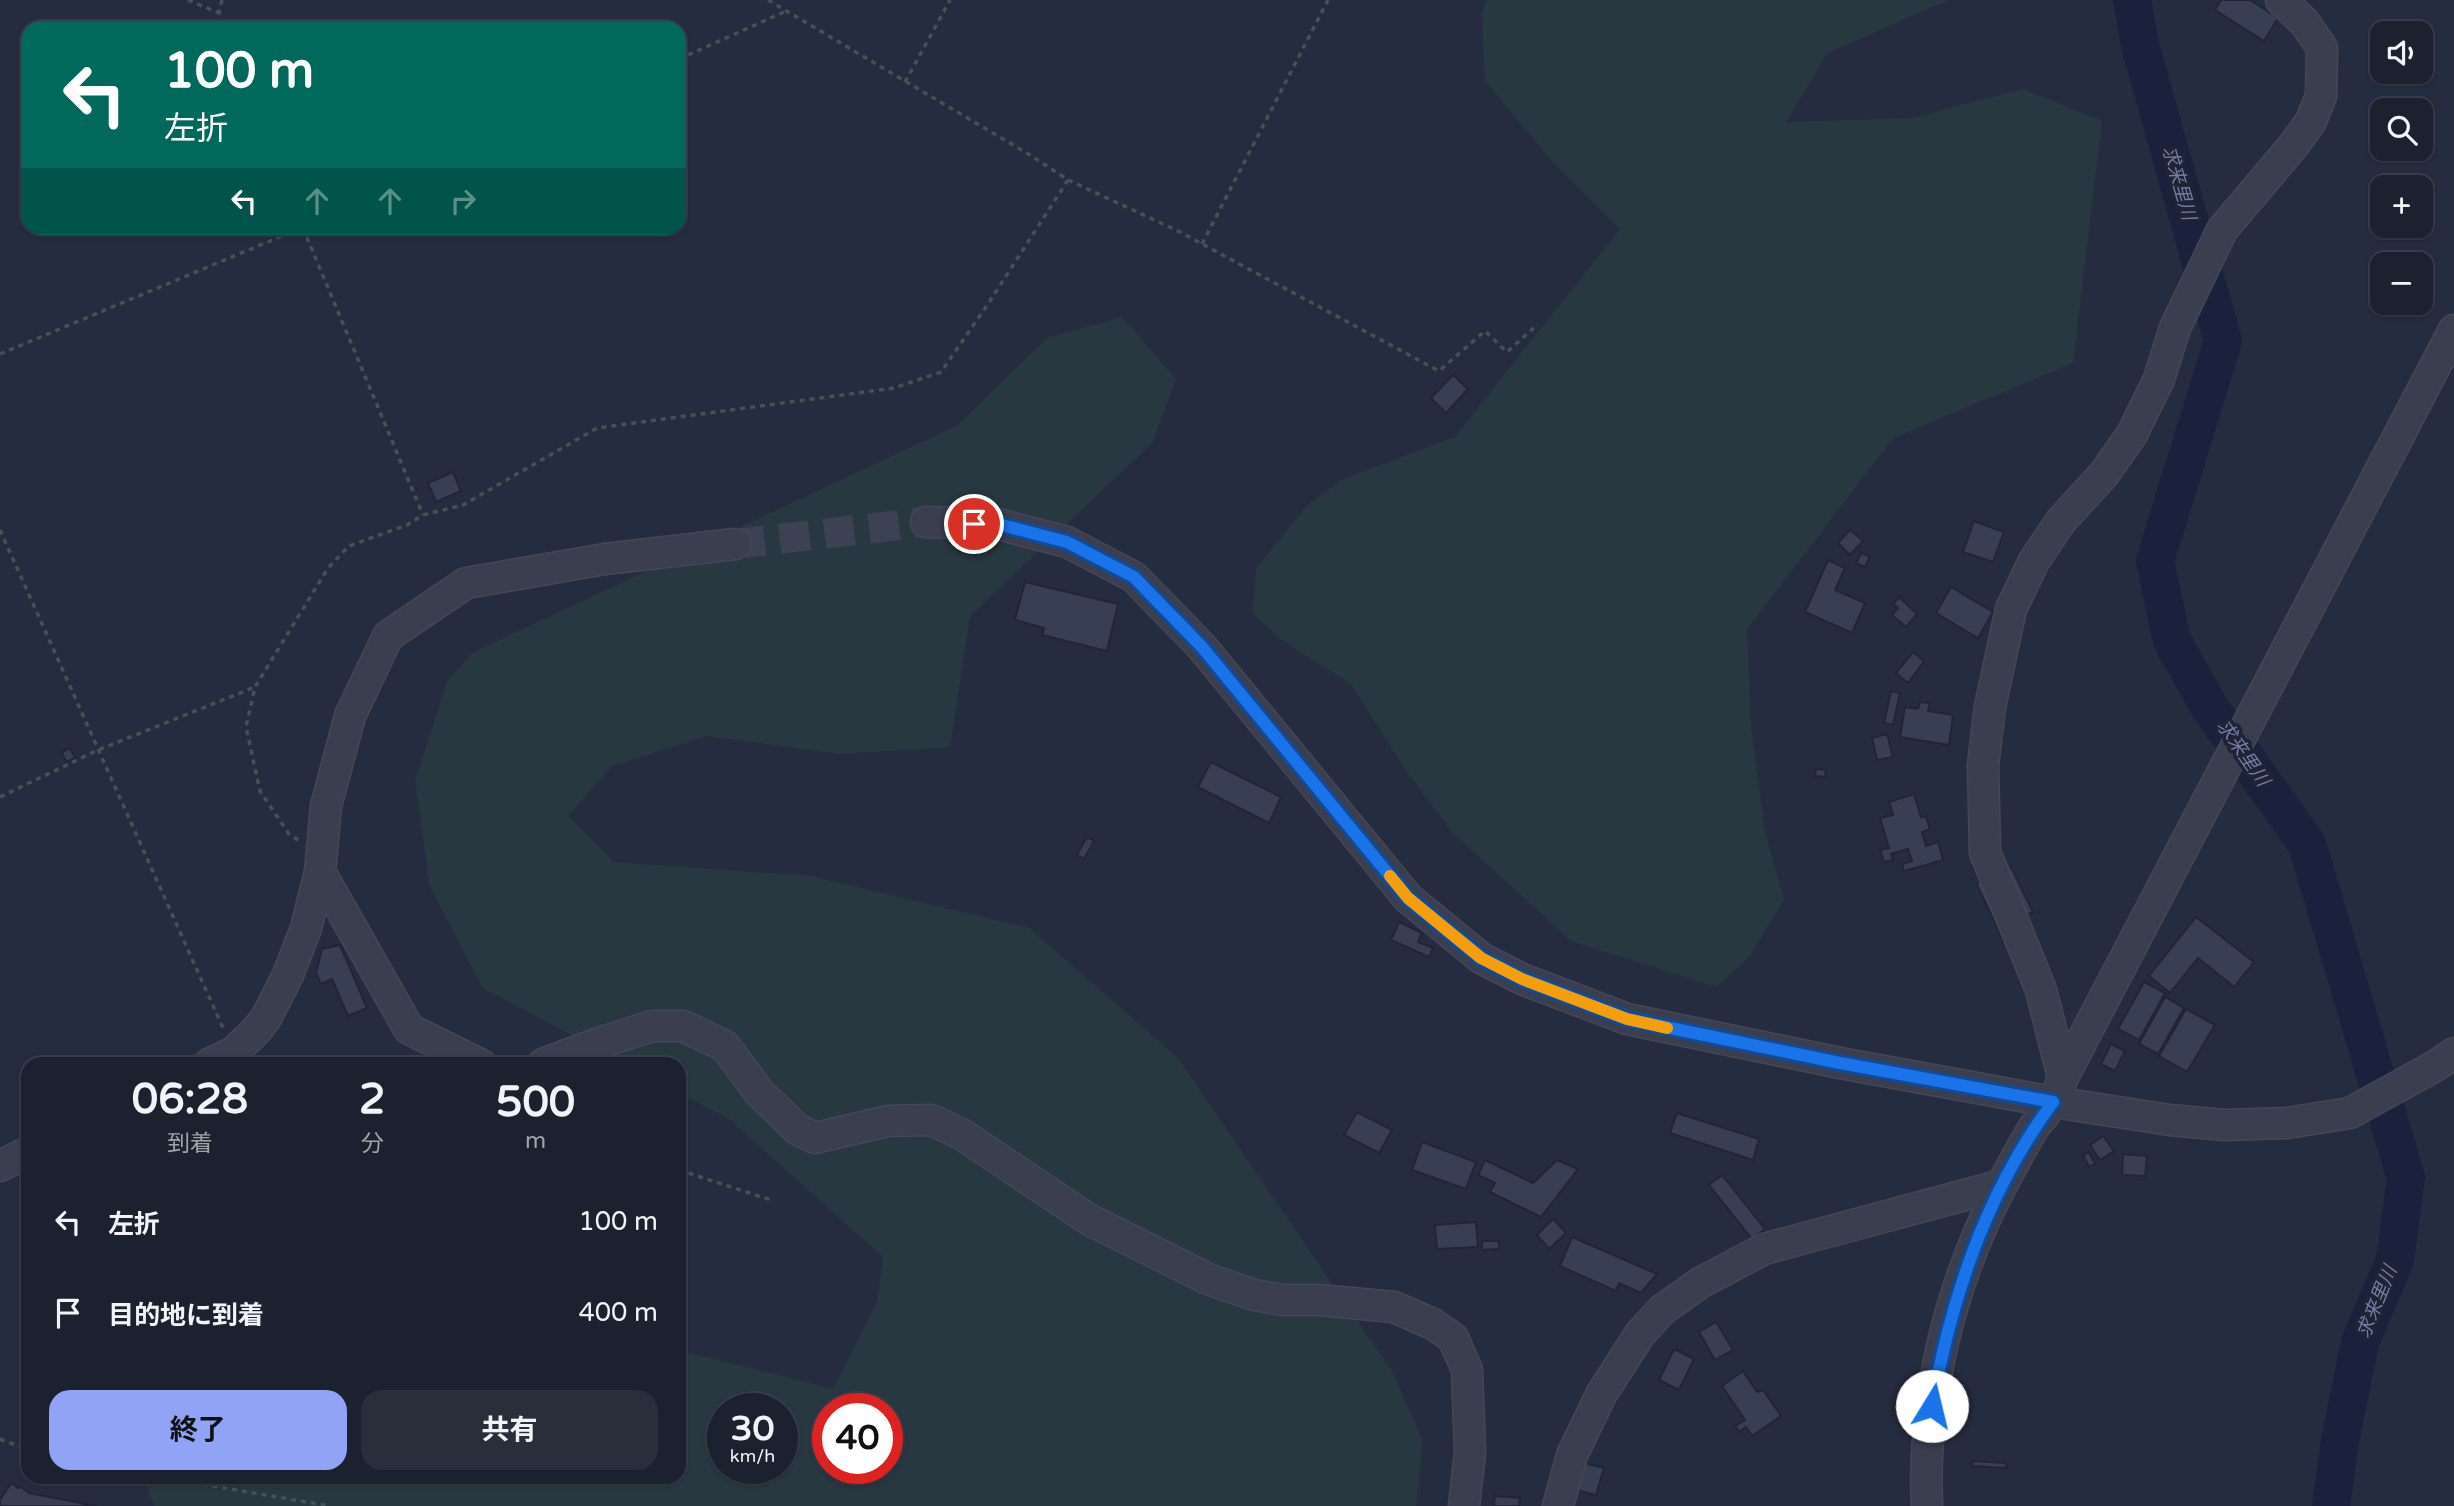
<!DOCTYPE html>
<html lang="ja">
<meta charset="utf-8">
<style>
:root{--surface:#1c212f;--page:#292e3b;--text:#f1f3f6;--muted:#a0a3aa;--line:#3a3e4b;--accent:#90a3f5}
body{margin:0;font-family:"Varela Round","Noto Sans JP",sans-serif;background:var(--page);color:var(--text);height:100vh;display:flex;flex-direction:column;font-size:26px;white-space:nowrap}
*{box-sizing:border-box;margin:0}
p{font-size:23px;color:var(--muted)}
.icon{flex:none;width:38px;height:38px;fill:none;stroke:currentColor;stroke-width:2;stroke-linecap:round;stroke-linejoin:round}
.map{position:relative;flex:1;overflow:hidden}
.details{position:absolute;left:21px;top:1057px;width:665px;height:427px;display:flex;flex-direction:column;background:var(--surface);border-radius:21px;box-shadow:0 2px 5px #0004,0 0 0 2px var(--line)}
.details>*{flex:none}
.guide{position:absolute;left:21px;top:21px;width:665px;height:214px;border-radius:21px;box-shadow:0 2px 5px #0004,0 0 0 2px var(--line);background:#00695c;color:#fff;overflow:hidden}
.fabs{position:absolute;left:2370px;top:21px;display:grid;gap:14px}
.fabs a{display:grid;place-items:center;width:63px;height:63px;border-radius:14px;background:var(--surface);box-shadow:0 2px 5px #0004,0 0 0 2px var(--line);font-size:35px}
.speed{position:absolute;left:707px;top:1393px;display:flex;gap:14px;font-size:35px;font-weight:700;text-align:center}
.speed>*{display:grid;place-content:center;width:91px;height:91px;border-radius:50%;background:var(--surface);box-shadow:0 2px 5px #0004,0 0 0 2px var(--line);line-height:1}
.speed small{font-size:18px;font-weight:400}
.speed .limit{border:10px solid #d22;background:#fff;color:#111}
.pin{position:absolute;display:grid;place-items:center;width:60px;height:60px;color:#fff;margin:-30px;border:4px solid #fff;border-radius:50%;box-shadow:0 2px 7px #0007}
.me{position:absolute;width:77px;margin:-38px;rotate:9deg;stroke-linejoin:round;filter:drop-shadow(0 0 5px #0008)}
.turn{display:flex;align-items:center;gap:24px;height:147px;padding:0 28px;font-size:32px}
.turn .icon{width:91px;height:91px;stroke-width:2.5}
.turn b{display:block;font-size:49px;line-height:60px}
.lanes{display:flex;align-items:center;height:66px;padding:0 28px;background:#0003;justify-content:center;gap:35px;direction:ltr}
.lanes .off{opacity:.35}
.eta{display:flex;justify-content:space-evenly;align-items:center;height:119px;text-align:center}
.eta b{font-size:42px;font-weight:700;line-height:49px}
.cta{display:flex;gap:14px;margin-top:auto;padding:14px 28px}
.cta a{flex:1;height:80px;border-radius:21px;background:var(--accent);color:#111;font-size:28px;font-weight:700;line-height:80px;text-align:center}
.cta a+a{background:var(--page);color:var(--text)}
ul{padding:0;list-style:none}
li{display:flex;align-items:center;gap:21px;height:91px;padding:0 28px}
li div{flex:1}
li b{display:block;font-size:26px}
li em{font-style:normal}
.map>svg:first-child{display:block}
.green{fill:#283840;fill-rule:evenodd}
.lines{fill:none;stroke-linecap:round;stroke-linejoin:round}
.river{stroke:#19213d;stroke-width:38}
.building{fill:#383f55;stroke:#212536;stroke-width:2}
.minor-tunnel{stroke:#3c4154;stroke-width:30;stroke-dasharray:30 15;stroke-linecap:butt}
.minor-casing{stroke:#434758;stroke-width:33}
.path{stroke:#415258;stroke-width:3.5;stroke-dasharray:5 5;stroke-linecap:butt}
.minor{stroke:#3a3e4f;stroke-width:30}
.route-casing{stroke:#114b97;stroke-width:18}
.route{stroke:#1a73e8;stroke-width:12}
.slow{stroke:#f59e0b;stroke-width:12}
.labels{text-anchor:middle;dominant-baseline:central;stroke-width:7;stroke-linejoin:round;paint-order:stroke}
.water-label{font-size:19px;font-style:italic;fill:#707da7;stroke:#1f2334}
</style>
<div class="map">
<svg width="2454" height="1506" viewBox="0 0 2454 1506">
<rect width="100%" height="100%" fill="#262c3f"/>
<g class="green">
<path d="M1486,0H1948L1827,53L1786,122L1913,118L2023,89L2102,121L2073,363L1893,438L1747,629L1751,727L1765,832L1784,900L1748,958L1716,987L1571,941L1452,832L1405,769L1351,684L1280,639L1253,613L1256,569L1307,506L1341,480L1455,437L1620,229L1551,160L1485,81L1482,15Z"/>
<path d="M1122,317L1176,379L1152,443L970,616L950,747L840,754L707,736L612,766L568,816L614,862L811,876L1029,928L1178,1058L1393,1373L1423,1441L1416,1506H154L143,1477H679V1350L833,1389L877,1302L883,1257L729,1119L679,1092V1064H626L483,988L430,887L415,781L447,682L472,653L958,425L1047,338ZM723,1409H782V1468H723ZM828,1409H887V1468H828Z"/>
</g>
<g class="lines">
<path class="river" d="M2132,0L2140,45L2223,341L2155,561L2172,641L2210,708L2307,844L2406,1178L2395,1260L2360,1342L2340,1441L2331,1506"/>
</g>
<g class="building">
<path d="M2221,0H2250L2278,18L2264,41L2215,10Z"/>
<path d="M1453,375L1468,389L1446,413L1431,398Z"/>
<path d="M453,472L461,491L436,502L428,483Z"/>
<path d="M1974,521L2004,532L1993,562L1963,552Z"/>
<path d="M1850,530L1863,541L1850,555L1838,543Z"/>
<path d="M1861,553L1870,557L1865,567L1856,563Z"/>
<path d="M1828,560L1845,568L1835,590L1865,603L1852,633L1805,612Z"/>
<path d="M1025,582L1118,604L1107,651L1042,635L1044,628L1015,620Z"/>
<path d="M1951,587L1993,612L1978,638L1936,613Z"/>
<path d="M1899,597L1917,614L1906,627L1892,615L1898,608L1893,604Z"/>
<path d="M1913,652L1924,661L1908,683L1896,673Z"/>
<path d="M1891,691L1900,693L1893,725L1884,723Z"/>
<path d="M1920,702L1930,703L1928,711L1953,715L1949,745L1900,737L1905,707L1918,709Z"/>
<path d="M1887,734L1893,757L1877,760L1872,738Z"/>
<path d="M70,748L75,758L66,762L62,752Z"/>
<path d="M1211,762L1281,797L1269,823L1198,787Z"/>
<path d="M1816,769L1826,770L1825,777L1815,776Z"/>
<path d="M1914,794L1921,817H1926L1930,829L1922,832L1926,846L1938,842L1943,860L1904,871L1902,864L1912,861L1908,849L1891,854L1893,860L1884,862L1880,850L1889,848L1880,818L1893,815L1889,802Z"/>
<path d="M1087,837L1094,841L1084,859L1077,855Z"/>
<path d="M2011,867L2033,912L2020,919L2026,931L2004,942L1976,883Z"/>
<path d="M2196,917L2254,962L2234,987L2198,958L2170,993L2149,976Z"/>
<path d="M1399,922L1422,933L1418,942L1433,948L1429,957L1391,940Z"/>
<path d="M340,945L367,1008L348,1016L332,979L321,984L316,973L322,949Z"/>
<path d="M2144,982L2165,993L2139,1040L2118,1029Z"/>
<path d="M2165,997L2184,1008L2158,1054L2139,1044Z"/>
<path d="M2186,1009L2215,1025L2187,1072L2159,1056Z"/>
<path d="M2111,1044L2125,1051L2115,1071L2101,1064Z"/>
<path d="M1357,1112L1392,1130L1379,1153L1344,1135Z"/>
<path d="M1677,1113L1759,1139L1753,1160L1670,1133Z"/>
<path d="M2103,1136L2114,1151L2100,1160L2090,1145Z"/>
<path d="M1422,1142L1476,1162L1466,1189L1412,1170Z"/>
<path d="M2089,1152L2095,1164L2089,1167L2083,1155Z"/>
<path d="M2123,1154L2147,1156L2145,1176L2122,1175Z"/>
<path d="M1485,1160L1533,1183L1557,1160L1578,1169L1541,1217L1490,1192L1495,1183L1478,1175Z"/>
<path d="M1722,1175L1765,1229L1752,1239L1709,1185Z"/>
<path d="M1553,1219L1566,1233L1549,1249L1537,1235Z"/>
<path d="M1476,1222L1478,1247L1437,1249L1435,1225Z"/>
<path d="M1572,1237L1657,1274L1641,1293L1619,1283L1616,1291L1560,1266Z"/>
<path d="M1482,1241H1499V1249L1482,1250Z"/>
<path d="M1716,1322L1733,1350L1715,1360L1699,1332Z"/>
<path d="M1674,1349L1694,1359L1679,1390L1659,1380Z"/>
<path d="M1743,1371L1757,1392L1763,1390L1781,1416L1752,1436L1746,1427L1739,1432L1735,1426L1745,1420L1722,1386Z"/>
<path d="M1972,1461L2005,1463L2007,1468L1972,1466Z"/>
<path d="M1580,1462L1604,1468L1596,1495L1572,1489Z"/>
<path d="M11,1483L18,1488L21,1487L29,1493L96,1506H0V1500Z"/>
<path d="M1495,1496L1520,1498L1519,1506H1494Z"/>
</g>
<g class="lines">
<path class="minor-tunnel" d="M735,544L926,522"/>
<g class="minor-casing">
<g id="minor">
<path d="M926,522L998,524L1067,542L1134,577L1202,647L1408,898L1481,958L1522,979L1627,1019L1840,1063L2053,1102L2170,1120L2225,1125L2287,1123L2350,1113L2437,1065L2454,1053"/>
<path d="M320,872L409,1029L480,1064"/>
<path d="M209,1064L234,1052L255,1032L266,1018L288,975L306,928L320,872L326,806L350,716L388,636L466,583L605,559L735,544"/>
<path d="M543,1064L596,1044L652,1026H683L725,1046L759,1092L797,1129L815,1138L888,1121L932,1120L963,1135L1088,1219L1208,1279L1254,1295L1283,1300H1319L1394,1307L1433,1324L1453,1338L1467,1370L1470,1452L1464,1506"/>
<path d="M2063,1077L2041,990L1985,852L1983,765L1990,707L2011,609L2034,561L2061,521L2104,474L2132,434L2159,379L2175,328L2222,230L2293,146L2311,121L2321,96L2322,48L2305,23L2281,0"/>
<path d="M0,1166L28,1152"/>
<path d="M1558,1506L1572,1455L1602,1393L1640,1334L1662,1310L1700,1283L1764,1249L2002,1185"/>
<path d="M1927,1506C1922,1396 1951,1280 2003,1183C2013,1164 2023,1145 2034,1127C2040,1119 2048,1111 2053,1102C2058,1094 2060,1085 2063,1077L2454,330"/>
</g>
</g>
<g class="path">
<path d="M188,0L219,13"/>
<path d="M222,0L219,13L225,28"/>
<path d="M679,59L784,12"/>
<path d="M905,82L950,0"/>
<path d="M1068,180L1176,230L1439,371L1485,331L1507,352L1538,324"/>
<path d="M303,228L423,515"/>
<path d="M1202,244L1328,0"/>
<path d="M0,354L301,228"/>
<path d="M0,530L223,1028"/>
<path d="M0,797L98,750L255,687"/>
<path d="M298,840L289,834L260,791L246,727L255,687L328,568L349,546L407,525L423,515L463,505L597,428L894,388L941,372L988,304L1068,180L1030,155L768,0"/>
<path d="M679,1170L771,1200"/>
<path d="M0,1439L28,1450"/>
<path d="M133,1477H160L330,1506"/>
</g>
<use href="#minor" class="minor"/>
</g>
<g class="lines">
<g class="route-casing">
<path id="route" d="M974,524H998L1067,542L1134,577L1202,647L1408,898L1481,958L1522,979L1627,1019L1840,1063L2053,1102C1986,1192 1951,1297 1932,1406"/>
</g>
<use href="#route" class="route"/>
<path class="slow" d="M1390,876L1408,898L1481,958L1522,979L1627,1019L1667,1028"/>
</g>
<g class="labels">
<g class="water-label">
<text transform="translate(2179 183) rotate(74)">求来里川</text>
<text transform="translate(2243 753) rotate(55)">求来里川</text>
<text transform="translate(2377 1302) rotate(-68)">求来里川</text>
</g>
</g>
</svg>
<div class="fabs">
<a><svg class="icon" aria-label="sound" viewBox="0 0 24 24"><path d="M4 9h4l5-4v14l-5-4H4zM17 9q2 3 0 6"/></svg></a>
<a><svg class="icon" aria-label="search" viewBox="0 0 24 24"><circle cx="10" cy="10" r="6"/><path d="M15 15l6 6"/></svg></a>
<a>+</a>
<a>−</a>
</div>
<div class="speed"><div>30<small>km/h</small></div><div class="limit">40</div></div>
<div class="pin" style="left:974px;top:524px;background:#d93025"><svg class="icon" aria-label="arrive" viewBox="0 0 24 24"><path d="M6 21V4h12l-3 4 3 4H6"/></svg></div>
<svg class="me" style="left:1932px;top:1406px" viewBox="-20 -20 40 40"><circle r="19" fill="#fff"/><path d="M0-13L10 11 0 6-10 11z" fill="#1a73e8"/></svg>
<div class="guide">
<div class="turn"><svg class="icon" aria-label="left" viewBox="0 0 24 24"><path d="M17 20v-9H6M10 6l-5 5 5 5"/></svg><div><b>100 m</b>左折</div></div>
<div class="lanes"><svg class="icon" aria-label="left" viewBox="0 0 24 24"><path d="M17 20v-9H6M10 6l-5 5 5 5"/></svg><svg class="icon off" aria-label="ahead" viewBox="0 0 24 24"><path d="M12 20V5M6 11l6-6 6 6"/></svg><svg class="icon off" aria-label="ahead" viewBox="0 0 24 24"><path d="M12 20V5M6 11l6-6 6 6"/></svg><svg class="icon off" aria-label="right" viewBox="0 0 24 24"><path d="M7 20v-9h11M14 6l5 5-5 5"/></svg></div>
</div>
<section class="details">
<div class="eta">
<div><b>06:28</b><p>到着</p></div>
<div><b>2</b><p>分</p></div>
<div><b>500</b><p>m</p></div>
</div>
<ul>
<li><svg class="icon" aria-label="left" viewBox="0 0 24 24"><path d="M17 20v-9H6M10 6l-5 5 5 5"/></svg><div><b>左折</b></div><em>100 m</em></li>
<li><svg class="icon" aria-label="arrive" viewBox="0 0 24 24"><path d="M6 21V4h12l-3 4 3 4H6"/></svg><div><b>目的地に到着</b></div><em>400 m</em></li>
</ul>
<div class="cta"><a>終了</a><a>共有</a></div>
</section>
</div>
